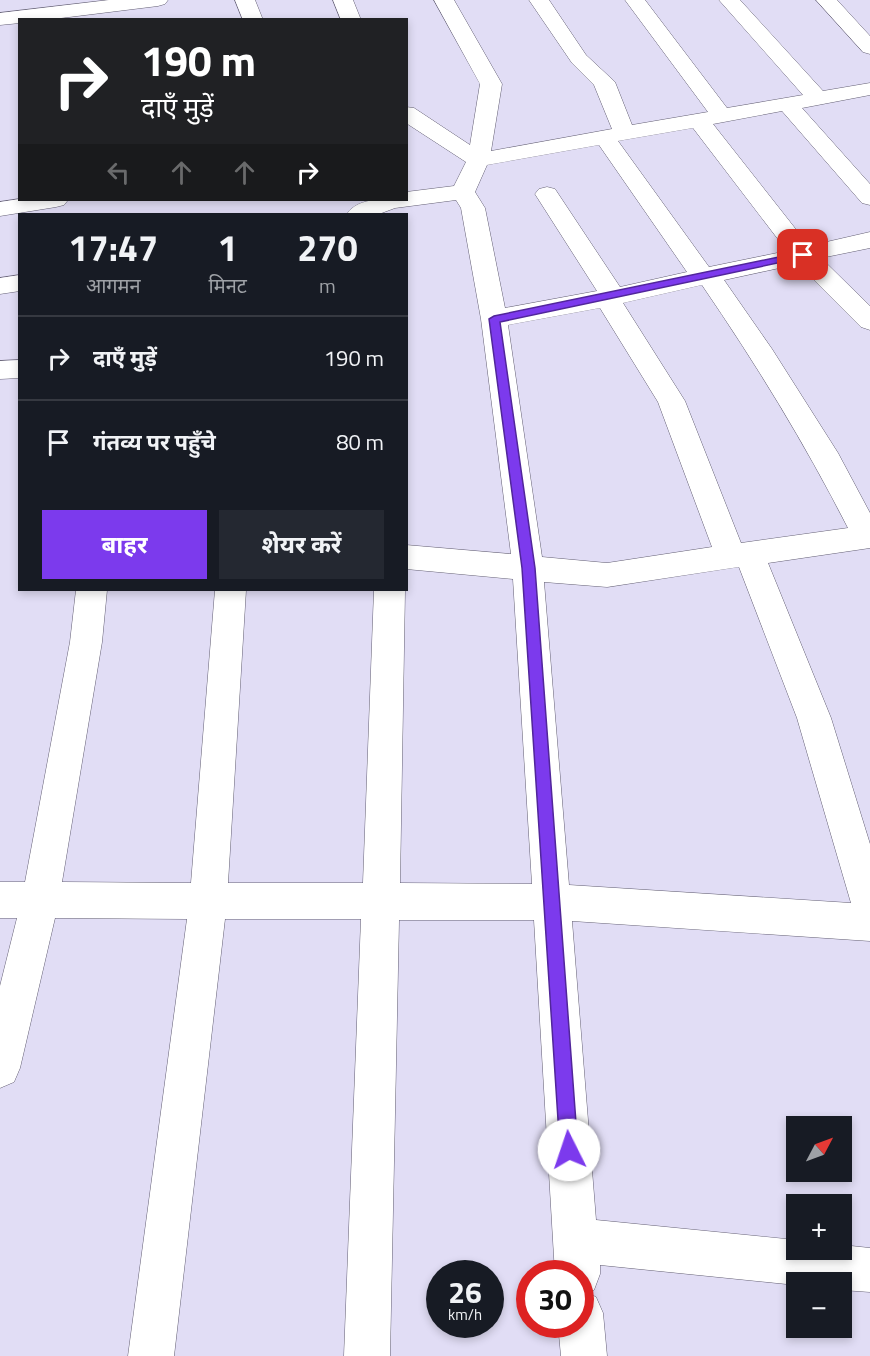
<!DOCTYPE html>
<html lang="hi">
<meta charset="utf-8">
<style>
:root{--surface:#171b24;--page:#242831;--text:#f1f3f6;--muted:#9ea1a6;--line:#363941;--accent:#7c3aed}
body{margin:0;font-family:"Titillium Web","Noto Sans Devanagari",sans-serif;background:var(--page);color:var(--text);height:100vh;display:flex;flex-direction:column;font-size:22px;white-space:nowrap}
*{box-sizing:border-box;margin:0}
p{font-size:20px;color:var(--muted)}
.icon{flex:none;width:33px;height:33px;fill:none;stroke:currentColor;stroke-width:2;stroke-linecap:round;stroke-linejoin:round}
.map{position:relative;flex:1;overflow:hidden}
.details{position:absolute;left:18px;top:213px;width:390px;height:378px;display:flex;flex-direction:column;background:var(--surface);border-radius:0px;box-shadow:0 3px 9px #0003}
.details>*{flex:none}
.hud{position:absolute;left:18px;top:18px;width:390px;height:183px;border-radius:0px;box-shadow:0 3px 9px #0003;background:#202124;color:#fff;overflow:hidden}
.needle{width:39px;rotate:49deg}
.tools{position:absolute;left:786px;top:1116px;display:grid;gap:12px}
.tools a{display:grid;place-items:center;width:66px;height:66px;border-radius:0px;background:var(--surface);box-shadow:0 3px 9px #0003;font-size:30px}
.speed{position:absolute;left:426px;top:1260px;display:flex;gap:12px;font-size:30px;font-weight:700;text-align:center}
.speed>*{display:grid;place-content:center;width:78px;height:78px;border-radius:50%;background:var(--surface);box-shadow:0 3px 9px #0003;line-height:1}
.speed small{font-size:15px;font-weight:400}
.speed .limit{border:9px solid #d22;background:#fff;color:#111}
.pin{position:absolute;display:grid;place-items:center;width:51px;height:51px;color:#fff;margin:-26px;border-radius:12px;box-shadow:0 3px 9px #0006}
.me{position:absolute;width:66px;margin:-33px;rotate:356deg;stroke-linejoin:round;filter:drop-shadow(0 0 4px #0008)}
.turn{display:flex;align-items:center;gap:21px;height:126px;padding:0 24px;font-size:27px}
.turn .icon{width:78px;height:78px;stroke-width:2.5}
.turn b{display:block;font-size:42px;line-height:51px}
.lanes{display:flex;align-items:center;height:57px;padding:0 24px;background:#0003;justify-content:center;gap:30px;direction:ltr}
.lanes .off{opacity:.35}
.eta{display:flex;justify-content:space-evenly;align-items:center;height:102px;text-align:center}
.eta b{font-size:36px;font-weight:700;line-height:42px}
.primary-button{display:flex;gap:12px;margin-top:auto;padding:12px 24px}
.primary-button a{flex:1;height:69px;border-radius:0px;background:var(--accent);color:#fff;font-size:24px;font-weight:700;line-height:69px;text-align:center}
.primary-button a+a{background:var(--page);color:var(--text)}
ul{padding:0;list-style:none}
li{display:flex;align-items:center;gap:18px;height:84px;padding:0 24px;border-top:2px solid var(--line)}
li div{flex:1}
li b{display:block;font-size:22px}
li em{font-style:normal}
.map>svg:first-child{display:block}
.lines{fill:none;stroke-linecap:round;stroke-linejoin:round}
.minor-casing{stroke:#635f73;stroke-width:1}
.minor{fill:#fff;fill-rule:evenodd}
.route{fill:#7c3aed;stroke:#51269a;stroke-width:1.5}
</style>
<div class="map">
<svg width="870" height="1356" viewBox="0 0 870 1356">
<rect width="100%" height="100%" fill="#e1ddf5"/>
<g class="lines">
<g class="minor-casing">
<g id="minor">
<path d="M109,0H168L165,4L158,6L45,20H20V23L0,25V13Z"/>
<path d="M235,0H255L263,20H243Z"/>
<path d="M333,0H353L361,20H341Z"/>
<path d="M434,0H454L502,84L491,151L612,129L594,85L572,63L529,0H549L586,55L615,82L632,125L708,112L625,0H645L727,108L803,95L719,0H740L823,91L870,83V95L802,108L870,184V205L862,203L782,111L713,124L809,246L870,232V248L821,258L870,306V330L861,327L798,264L724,280L772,349L838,453L870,513V548L768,563L831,718L870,844V941L572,921L596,1220L796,1240V1250H842V1245L870,1248V1292L842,1290V1282H796V1285L600,1265V1274L594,1290L587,1293L596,1297L603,1313L607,1356H561L558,1324H580V1274H555L534,920H399L390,1356H344L361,919H225L174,1356H128L187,919L55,918L20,1068L14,1082L0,1088V986L17,918H0V882H25L70,642L76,590H107L102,642L62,882L191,883L215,590H246L228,883H363L374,590H405L400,883L532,884L513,579L406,569V545L511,554L481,319L461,208L456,200L395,208L379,214H347C359,196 388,200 406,200V192L454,186L466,162L406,123V107L414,108L470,145L480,84ZM693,128L787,251L709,267L618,141ZM599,145L687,272L620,287L555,189L547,187L539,189L535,194L597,291L505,308L485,208L475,192L487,165ZM702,285C756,364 804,442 848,528L741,543L685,401L623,303ZM600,308L658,402L712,547L607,563L542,557L508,325ZM739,567L797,718L851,903L569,885L544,582L607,587Z"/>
<path d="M816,0H837L870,36V54L863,52Z"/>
<path d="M20,199V200H68L64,205L56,207L0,216V202Z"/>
<path d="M20,275V291L0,294V278Z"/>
<path d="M20,360V378L0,379V361Z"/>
</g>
</g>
<use href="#minor" class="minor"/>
</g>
<path class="route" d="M803,252L806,253V257L500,322L535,568L578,1150L575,1156L569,1159L563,1156L560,1150L522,568L489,319L494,316Z"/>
</svg>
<div class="tools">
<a><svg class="needle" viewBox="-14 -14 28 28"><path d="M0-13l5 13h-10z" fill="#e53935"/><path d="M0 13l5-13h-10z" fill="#9ea1a6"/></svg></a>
<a>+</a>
<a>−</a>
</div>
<div class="speed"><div>26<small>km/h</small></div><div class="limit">30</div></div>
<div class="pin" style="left:803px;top:255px;background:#d93025"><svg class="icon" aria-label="arrive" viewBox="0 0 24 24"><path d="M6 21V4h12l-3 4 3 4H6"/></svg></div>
<svg class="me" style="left:569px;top:1150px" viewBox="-20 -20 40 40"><circle r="19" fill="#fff"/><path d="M0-13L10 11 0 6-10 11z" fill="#7c3aed"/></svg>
<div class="hud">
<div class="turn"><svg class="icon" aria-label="right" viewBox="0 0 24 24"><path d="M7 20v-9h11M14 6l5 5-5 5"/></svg><div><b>190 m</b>दाएँ मुड़ें</div></div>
<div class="lanes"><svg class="icon off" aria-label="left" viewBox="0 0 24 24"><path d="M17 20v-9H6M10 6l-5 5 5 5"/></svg><svg class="icon off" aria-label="ahead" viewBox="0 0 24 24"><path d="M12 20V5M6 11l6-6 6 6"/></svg><svg class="icon off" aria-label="ahead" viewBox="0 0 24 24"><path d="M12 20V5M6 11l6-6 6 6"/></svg><svg class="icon" aria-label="right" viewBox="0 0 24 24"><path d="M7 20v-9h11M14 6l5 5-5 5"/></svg></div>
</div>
<section class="details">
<div class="eta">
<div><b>17:47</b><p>आगमन</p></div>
<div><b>1</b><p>मिनट</p></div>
<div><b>270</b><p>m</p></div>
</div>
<ul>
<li><svg class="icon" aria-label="right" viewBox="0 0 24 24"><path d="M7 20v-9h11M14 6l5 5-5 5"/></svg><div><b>दाएँ मुड़ें</b></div><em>190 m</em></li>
<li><svg class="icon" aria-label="arrive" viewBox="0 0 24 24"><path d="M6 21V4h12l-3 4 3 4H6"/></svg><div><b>गंतव्य पर पहुँचे</b></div><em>80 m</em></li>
</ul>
<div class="primary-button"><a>बाहर</a><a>शेयर करें</a></div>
</section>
</div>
